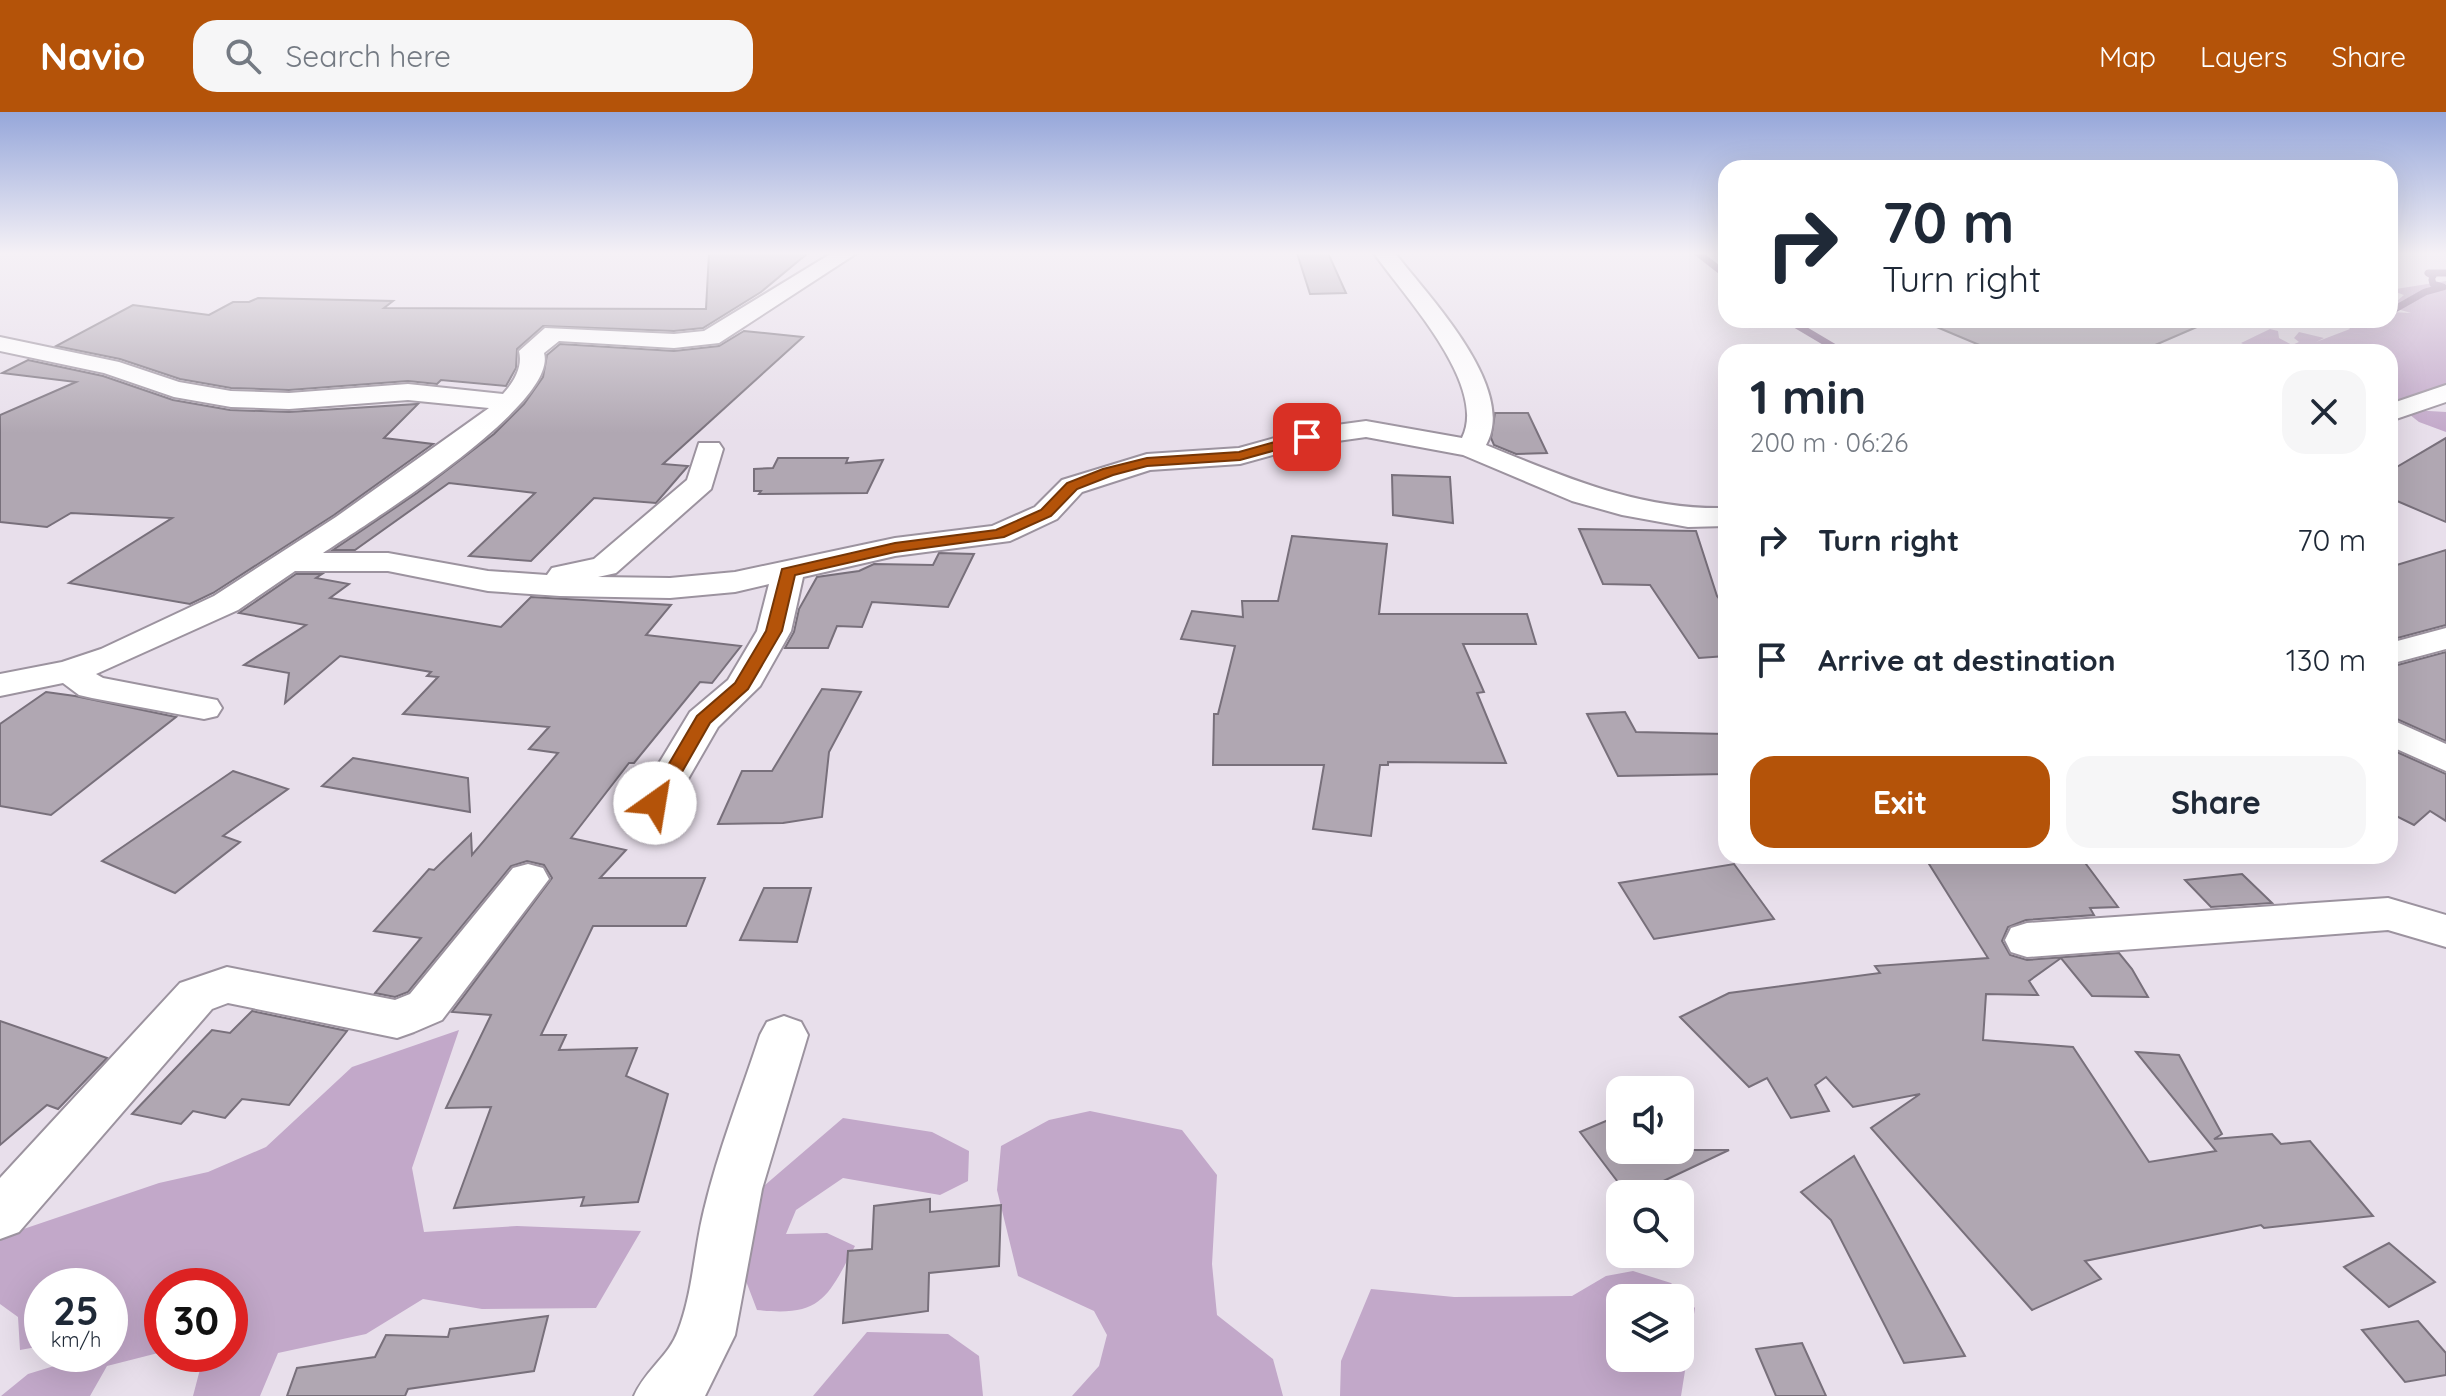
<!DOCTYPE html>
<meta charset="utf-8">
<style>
:root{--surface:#fff;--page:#f6f6f7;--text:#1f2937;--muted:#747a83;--accent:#b45309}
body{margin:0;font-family:Quicksand,sans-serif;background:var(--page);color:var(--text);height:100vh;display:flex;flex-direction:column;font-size:30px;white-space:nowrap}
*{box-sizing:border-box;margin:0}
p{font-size:26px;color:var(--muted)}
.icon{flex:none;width:44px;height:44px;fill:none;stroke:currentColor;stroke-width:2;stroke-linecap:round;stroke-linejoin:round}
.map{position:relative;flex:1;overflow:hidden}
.details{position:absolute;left:1718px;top:232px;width:680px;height:520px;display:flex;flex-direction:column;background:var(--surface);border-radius:24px;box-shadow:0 8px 32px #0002}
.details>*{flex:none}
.guide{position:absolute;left:1718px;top:48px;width:680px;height:168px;border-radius:24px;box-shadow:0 8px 32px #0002;background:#fff;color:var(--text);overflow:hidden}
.fabs{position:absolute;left:1606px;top:964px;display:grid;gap:16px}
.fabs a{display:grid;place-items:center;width:88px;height:88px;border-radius:16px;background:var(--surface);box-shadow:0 8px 32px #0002;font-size:40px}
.speed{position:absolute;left:24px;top:1156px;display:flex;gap:16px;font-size:40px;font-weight:700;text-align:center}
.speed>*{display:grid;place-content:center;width:104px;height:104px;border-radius:50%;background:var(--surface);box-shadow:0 8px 32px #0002;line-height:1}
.speed small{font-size:20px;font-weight:400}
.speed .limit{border:12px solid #d22;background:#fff;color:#111}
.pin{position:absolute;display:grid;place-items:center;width:68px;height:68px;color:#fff;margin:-34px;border-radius:16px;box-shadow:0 4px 12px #0006}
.me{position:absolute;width:88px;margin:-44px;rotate:32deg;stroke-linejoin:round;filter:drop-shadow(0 0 6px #0008)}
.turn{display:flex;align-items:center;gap:28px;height:168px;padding:0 32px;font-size:36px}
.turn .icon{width:104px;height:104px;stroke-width:2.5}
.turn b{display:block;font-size:56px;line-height:68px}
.round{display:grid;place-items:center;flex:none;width:84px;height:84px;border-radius:24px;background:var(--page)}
.summary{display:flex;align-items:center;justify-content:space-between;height:136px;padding:0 32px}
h1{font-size:48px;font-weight:700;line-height:60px}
.action{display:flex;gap:16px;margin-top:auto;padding:16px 32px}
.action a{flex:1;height:92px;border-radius:24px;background:var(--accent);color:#fff;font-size:32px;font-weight:700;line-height:92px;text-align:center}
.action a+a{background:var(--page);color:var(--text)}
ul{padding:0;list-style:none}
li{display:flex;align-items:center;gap:24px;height:120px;padding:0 32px}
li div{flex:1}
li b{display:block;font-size:30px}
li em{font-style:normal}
header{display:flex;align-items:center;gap:48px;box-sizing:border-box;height:112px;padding:0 40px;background:var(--accent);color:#fff}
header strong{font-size:38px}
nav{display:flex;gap:44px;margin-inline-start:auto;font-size:28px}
.search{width:560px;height:72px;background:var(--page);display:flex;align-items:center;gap:20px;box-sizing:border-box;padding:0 28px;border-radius:24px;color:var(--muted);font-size:30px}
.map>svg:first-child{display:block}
.green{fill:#c2a8c9;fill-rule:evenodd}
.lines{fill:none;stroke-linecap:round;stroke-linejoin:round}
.stream{stroke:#876a8f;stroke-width:7}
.building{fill:#b0a7b2;stroke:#78707b;stroke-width:2}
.minor-casing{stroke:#9c939f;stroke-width:4}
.minor{fill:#fff;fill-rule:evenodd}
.route{fill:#b45309;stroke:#753606;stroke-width:2}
</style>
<header>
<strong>Navio</strong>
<div class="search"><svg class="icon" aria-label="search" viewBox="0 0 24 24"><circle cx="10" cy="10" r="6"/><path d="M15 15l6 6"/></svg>Search here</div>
<nav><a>Map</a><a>Layers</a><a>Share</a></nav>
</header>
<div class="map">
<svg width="2446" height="1284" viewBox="0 0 2446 1284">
<rect width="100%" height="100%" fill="#e8dfeb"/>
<g class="green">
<path d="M2446,169V288L2412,298L2446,300V320L2419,310L2405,299L2390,301V240H2259L2241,231L2270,217L2278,219L2279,226L2292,233L2299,230L2294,226L2299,220L2324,226L2316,230L2350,217L2343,208H2390V200L2411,201L2390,195L2404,183L2390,178Z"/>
<path d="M459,918L412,1056L424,1120L517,1114L641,1119L596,1196L482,1197L423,1187L366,1222L278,1241L260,1284H193L204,1242H230V1174H162V1240L107,1254L90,1284H1L28,1262L77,1247L79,1242H110V1174H42V1234L20,1238L18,1205L0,1192V1125L159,1071L208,1060L266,1035L352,955Z"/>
<path d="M1090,999L1182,1018L1217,1063L1212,1152L1217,1203L1273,1247L1283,1284H1072L1099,1254L1107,1223L1094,1199L1018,1164L997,1078L1001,1034L1049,1008Z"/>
<path d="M843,1006L932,1020L969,1039L968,1069L940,1083L843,1066L796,1098L786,1122L827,1121L855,1134C827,1186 822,1205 757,1198L738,1148L765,1073Z"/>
<path d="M1633,1159L1671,1171L1695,1196L1681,1284H1340L1341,1249L1371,1177L1454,1185L1572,1184L1606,1164ZM1620,1186H1680V1246H1620Z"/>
<path d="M867,1220L948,1222L979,1244L983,1284H813Z"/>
</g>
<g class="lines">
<g class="stream">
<path d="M1698,141L1726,163"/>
<path d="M2433,164L2428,161H2446"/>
<path d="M2395,197L2425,180L2443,175L2433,172L2432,168"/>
<path d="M1788,208L1842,240"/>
</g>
</g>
<g class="building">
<path d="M709,141H808L761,180L703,216L674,219L543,214L517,237L516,256L506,274L441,268L437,272L408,269L289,278L231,276L180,267L120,247L56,234L133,193L209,203L233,190H249L258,186L393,189L384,196L706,197Z"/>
<path d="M1297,141H1328L1346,181L1310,182Z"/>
<path d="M1920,208H2213L2139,240H1996Z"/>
<path d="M744,219L803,225L663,352L688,354L656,391L594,386L531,449L469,444L535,381L449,371L355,438H333L417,381L494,322L524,292L543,265L547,243L560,232L674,239L719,234Z"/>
<path d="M28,248L103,264L173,288L230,298L289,300L418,292L384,326L433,332L334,403L213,481L190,492L69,471L172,406L71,401L47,415L0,410V303L76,270L2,261Z"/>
<path d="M1495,301H1528L1547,341L1516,342L1494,333L1491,326Z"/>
<path d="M2446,326V410L2390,386V359Z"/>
<path d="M778,346H848L846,351L883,348L867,381L759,382L761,379H754V357L773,356Z"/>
<path d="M1392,363L1450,365L1453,411L1393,403Z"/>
<path d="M1579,417L1696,419L1717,484L1726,495V544L1699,546L1650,473L1603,472Z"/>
<path d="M1292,424L1387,432L1379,502H1527L1536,532H1463L1484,580L1477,581L1506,651L1388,650V653H1380L1371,724L1313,717L1324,653H1213L1214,602H1218L1235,534L1181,527L1192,499L1243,505L1242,489H1278Z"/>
<path d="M2446,438V513L2390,528V455Z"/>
<path d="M939,441L974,442L948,495L872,490L862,515L837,514L828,536H785L794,520L799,497L817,465L859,459L874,452L933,453Z"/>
<path d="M296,462H322L316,466L349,472L330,486L501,515L531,485L671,493L646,523L741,534L712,571L700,570L634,651H629L571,726L626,738L600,766H705L686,814H593L541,923H566L559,938L637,936L626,964L668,982L638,1090L581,1094L584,1085L454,1096L491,995L446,996L491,903L452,900L552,766L544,753L527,749L511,754L408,880L395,885L375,881L421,826L374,819L429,757L434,758L471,722L472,743L558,641L529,637L549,615L403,602L438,565L427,564L431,560L340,544L285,591L289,561L244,553L306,513L239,501Z"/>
<path d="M2446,540V629L2390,604V555Z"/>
<path d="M822,577L861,580L829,640L822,705L783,711L718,712L742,659H772Z"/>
<path d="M46,580L75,584L176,605L51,703L0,694V612Z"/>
<path d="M1625,600L1636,620L1726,622V662L1618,664L1587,602Z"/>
<path d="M2390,637L2446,662V709L2430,699L2414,713L2390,701Z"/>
<path d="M353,646L468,666L470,700L322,674Z"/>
<path d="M233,659L288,677L223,724L240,730L175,781L102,749Z"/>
<path d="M1924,744H2080L2118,795L2090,796L2094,803L2026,808L2008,815L2002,829L2010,843L2027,848L2119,841L2132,857L2148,885L2092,884L2061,846L2029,869L2038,883L1986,882L1983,928L2073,935L2149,1050L2216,1039L2136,940L2179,943L2222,1022L2214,1027L2272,1022L2281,1032L2310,1029L2373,1104L2264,1116L2261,1113L2085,1149L2101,1167L2032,1198L1871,1016L1920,982L1853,995L1826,965L1815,973L1829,999L1791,1006L1767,966L1749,975L1680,905L1729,881L1880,861L1875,854L1988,846Z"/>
<path d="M1734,752L1774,807L1654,827L1619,771Z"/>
<path d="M2242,762L2272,791L2211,795L2185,768Z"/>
<path d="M764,776H811L797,830L740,828Z"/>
<path d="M252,899L347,919L289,993L242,987L225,1006L193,999L181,1012L132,1002L212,918L230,921Z"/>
<path d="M0,909L107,946L58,997L47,993L0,1033Z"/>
<path d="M1620,1003V1038H1729L1636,1082H1627L1580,1020Z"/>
<path d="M1854,1044L1965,1244L1904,1251L1831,1108L1801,1080Z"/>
<path d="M930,1087V1100L1001,1093L999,1154L929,1161L928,1199L843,1211L848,1139L872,1137L874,1094Z"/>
<path d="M2389,1131L2435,1170L2389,1195L2344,1155Z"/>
<path d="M548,1204L534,1259L408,1277L405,1284H287L297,1256L375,1245L386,1223L448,1225L450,1217Z"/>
<path d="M2418,1209L2446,1241V1263L2405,1270L2362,1218Z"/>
<path d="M1802,1231L1826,1284H1776L1756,1237Z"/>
</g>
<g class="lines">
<g class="minor-casing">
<g id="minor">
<path d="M832,141H857L719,231L674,236L559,229L544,241C559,293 366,412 323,441H388L488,459L547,463L552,456L594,447L687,368L699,331H719L723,337L711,377L616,461L598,465L670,466L735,460L895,426L992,414L1035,395L1062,368L1147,342L1239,336L1307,317L1366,309L1462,326C1489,273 1402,182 1374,141H1395C1428,184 1518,276 1486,333C1565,365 1639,398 1726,396V414L1688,415L1622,403L1572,389L1463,343L1366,325L1309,333L1240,352L1150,358L1082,380L1057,407L1010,429L895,444L803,465L791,519L760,574L718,615L669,700L655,704L641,700L635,691L690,600L728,568L757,519L769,472L735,480L670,486L560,484L488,479L388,459H295L238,498L96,562L103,566L217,588L222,596L217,604L204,607L92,586L79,583L63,571L0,584V562L62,550L101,537L214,484L336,405L489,296L408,288L289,297L231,295L174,285L104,261L0,239V225L119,250L179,270L231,279L289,281L408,272L503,282C514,270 523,255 519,239L545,216L674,222L704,219Z"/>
<path d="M2446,273V290L2390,309V292Z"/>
<path d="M2446,516V537L2390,552V531Z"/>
<path d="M2390,607L2446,632V659L2390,634Z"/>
<path d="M528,752L543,756L549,767L442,908L414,920L397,926L228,891L212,897L19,1120L0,1127V1066L180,871L227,855L395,888L410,882L513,756Z"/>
<path d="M2388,786L2446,803V835L2388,818L2027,845L2011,840L2005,828L2011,816L2027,811Z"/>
<path d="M784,904L801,910L808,923L762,1077L735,1223L705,1284H634C646,1257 669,1244 678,1219C693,1180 694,1138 704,1098C718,1039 741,981 760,923L767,910Z"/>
</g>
</g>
<use href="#minor" class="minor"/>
</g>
<linearGradient id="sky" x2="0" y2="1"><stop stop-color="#96a7da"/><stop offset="0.44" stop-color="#f5f1f6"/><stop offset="1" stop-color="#f5f1f6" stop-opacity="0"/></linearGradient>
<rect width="2446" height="321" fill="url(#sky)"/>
<path class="route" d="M1307,321L1312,323V328L1240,348L1147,354L1113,363L1077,377L1051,404L1004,425L895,440L795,463L782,519L748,577L710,611L662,695L655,697L646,691L697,604L735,571L766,519L782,457L895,431L996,418L1041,398L1067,371L1103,357L1147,346L1239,340Z"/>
</svg>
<div class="fabs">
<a><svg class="icon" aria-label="sound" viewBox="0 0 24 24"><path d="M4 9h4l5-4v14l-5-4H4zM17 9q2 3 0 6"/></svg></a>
<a><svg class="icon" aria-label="search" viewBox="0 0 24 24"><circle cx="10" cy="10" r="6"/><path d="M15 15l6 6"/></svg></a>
<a><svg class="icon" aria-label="layers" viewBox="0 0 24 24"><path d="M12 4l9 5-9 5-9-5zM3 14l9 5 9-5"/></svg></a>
</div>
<div class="speed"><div>25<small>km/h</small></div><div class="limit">30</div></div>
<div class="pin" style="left:1307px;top:325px;background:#d93025"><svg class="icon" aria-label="arrive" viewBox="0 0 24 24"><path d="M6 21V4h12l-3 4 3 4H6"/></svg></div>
<svg class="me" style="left:655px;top:691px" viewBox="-20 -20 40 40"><circle r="19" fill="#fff"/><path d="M0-13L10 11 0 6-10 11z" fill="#b45309"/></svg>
<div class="guide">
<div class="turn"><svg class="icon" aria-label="right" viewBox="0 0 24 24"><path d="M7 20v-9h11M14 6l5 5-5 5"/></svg><div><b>70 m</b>Turn right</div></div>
</div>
<section class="details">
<div class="summary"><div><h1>1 min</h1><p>200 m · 06:26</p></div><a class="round"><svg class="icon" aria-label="close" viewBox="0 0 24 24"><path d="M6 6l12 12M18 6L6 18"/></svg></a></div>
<ul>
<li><svg class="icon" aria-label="right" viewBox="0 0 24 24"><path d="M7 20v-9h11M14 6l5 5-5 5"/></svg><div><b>Turn right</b></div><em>70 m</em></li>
<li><svg class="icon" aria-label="arrive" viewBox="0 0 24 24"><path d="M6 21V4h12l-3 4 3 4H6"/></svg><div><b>Arrive at destination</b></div><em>130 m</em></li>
</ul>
<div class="action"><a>Exit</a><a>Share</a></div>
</section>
</div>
